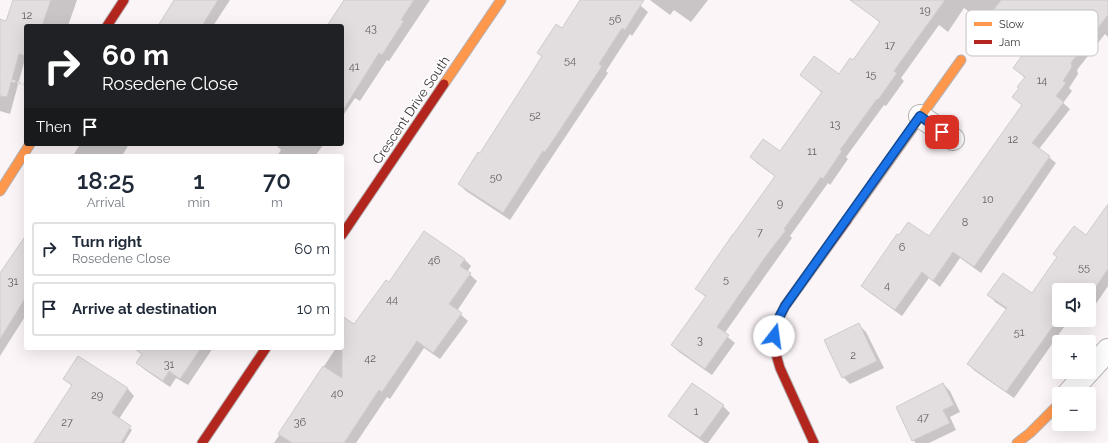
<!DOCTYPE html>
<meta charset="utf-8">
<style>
:root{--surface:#fff;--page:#f6f6f7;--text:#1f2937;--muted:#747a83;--line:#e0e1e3}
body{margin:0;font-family:Raleway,sans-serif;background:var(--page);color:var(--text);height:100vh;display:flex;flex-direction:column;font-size:15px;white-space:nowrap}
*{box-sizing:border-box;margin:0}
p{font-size:13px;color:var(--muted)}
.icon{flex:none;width:22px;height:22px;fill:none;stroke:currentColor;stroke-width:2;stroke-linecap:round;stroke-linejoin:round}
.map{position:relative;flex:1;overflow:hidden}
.side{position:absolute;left:24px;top:154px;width:320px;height:196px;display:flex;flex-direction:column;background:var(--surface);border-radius:4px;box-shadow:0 4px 16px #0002}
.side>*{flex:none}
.banner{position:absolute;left:24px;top:24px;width:320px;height:122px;border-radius:4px;box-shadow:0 4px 16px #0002;background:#202124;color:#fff;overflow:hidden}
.buttons{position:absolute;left:1052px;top:283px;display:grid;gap:8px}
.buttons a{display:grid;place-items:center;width:44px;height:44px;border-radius:4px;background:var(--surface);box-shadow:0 4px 16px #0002;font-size:20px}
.pin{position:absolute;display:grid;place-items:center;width:34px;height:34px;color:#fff;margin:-17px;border-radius:8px;box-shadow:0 2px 6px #0006}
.me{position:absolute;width:44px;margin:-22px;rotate:15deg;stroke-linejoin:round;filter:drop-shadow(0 0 3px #0008)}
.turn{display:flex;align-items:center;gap:14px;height:84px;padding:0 12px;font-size:18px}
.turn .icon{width:52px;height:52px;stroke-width:2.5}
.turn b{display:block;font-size:28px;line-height:34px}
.then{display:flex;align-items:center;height:38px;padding:0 12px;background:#0003;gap:8px;font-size:15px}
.eta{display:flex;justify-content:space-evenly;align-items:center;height:68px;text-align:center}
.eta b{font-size:24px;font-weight:600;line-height:28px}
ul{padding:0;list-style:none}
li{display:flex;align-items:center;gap:12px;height:54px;margin:0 8px 6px;padding:0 4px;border:2px solid var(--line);border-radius:4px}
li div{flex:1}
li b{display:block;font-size:15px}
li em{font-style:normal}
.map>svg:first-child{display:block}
.shadow{fill:#0003}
.building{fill:#e2dddf;stroke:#cfcbcc}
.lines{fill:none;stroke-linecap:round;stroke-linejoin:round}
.street-casing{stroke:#b6b1b2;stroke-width:24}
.slow-casing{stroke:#b6b1b2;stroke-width:11}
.jam-casing{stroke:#b6b1b2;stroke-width:11}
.path{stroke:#e1dedf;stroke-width:2.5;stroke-dasharray:4 2;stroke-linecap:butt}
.street{stroke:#fffefe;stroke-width:22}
.slow{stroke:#ff974d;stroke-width:9}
.jam{stroke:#b3261e;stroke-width:9}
.route-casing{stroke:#114b97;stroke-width:10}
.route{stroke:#1a73e8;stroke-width:7}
.labels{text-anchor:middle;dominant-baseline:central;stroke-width:3;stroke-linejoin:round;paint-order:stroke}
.number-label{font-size:11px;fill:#645f61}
.street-label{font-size:13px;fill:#393436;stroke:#fff}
.key{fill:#fff;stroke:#c4c2c3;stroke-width:1}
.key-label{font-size:11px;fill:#393436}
</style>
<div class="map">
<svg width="1108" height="443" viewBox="0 0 1108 443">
<rect width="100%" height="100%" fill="#fcf5f7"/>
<g class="shadow">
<path d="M20,0H77L68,26H26V59H25L10,114L0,111V20L7,22Z"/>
<path d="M176,0H230L213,26H159Z"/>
<path d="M345,0H430L389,61L387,60L360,101L355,98L342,117V26H329Z"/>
<path d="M581,0H634L648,12L632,36L630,34L606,71L608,73L510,220L466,191L459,184L480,155L542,57L539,53L562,29Z"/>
<path d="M650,0H708L691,22L674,10L670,15Z"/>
<path d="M883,0H1108V37L1105,34L1077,70L1078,74L1069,88L1072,91L1063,103L1070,109L1039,149L1056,163L981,273L960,258L940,287L929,278L902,316L869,292L862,286L929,238L1023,106L1014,97L1025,78L1014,68L1025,54L964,8L948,32L939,25L901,78L904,81L886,106L884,105L846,157L848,159L830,185L828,183L790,236L792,238L724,334L735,343L712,375L679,352L672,345L707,298L696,289L776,177L758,164L751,157L781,153L822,93L802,75H839L853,62L880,23L872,15Z"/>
<path d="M80,144H129L122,156H73Z"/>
<path d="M275,144H324L315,156H277L281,150Z"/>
<path d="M1108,206V286L1089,314V290H1059V320H1069L1014,398L975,371L968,364L1007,310L995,302L989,295L1033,294L1087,236Z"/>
<path d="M26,237V315L0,356V275Z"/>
<path d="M464,259L471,266L467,272L477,281L457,311L468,321L440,359L424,348L390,399L387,397L356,443H274L336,348H342V339L389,284Z"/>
<path d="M1071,320H1085L1080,327Z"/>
<path d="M859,325L866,332L884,368L850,384L843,377Z"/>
<path d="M148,348H213L188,385L176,378L170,387L145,370L138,363Z"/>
<path d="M79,357L128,389L134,396L119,419L132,430L124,443H35L72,386L64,379Z"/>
<path d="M943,384L950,391L960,412L950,417L956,430L929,443H916L913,440Z"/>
<path d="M723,406L730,413L708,443H705L677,423L670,416Z"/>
</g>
<g class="building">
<path d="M13,0H51L42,26H26V56L19,54L7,97L0,96V19L6,21Z"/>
<path d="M174,0H218L202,26H158Z"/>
<path d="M344,0H414L401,20L404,21L382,55L379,53L342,112V26H327Z"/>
<path d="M580,0H644L625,30L622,28L599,64L602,66L558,133L545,152L543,151L503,213L458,184L478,152L480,153L534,69L542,56L537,53L556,24L562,28Z"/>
<path d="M850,0H945L894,71L897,73L878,100L877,99L840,150L842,151L823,179L821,177L784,229L786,230L766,256L717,327L729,335L705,369L671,345L706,296L695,289L733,234V235L775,176L750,157L763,139L780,151L822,92L800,75L814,56L839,74L850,58L853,60L880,22Z"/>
<path d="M1001,0H1108V15L1071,63L1072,67L1063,81L1066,83L1056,96L1064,102L1032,143L1050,156L974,267L953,252L933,281L922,272L895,310L861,286L897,234L899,235L908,222L929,236L1022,105L1012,97L1019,88L1017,87L1025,77L1013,68L1024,53L984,22Z"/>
<path d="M1108,204V269L1089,297V290H1059V318L1006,392L967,364L1007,308L987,295L1003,273L1032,293L1057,257L1053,254L1074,226L1086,235Z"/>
<path d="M424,231L465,259L460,266L471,273L449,304L462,313L433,353L417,341L382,392L379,390L344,443H292L278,434L323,366L342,378V316L354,324L386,280L389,282Z"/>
<path d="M26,235V297L0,339V273Z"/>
<path d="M859,323L877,361L842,378L824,340Z"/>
<path d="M133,348H201L180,379L169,371L163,381L136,363L142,354Z"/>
<path d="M78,356L128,388L112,413L131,426L121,443H34L72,385L63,379Z"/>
<path d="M692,383L724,405L700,438L668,416Z"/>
<path d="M943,383L954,405L943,410L950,423L912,441L896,407Z"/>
</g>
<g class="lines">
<g class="street-casing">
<g id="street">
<path d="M920,116L953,139"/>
<path d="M1089,371L1108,350"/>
<path d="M1068,394L1088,372"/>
</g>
</g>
<g class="slow-casing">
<g id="slow">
<path d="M444,84L501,0"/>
<path d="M0,191L30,144"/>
<path d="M847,220L961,60"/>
<path d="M1017,443L1030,433L1059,404"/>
</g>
</g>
<g class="jam-casing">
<g id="jam">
<path d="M107,26L124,0"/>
<path d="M342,235L444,84"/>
<path d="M202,443L266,348"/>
<path d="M814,443L780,368L775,351L774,337L777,322L785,306L847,220"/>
</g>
</g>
<path class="path" d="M0,77L26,85"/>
<use href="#street" class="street"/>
<use href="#slow" class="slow"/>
<use href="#jam" class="jam"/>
</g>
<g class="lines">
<g class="route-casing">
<path id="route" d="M774,336L775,325L785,306L920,116L942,132"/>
</g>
<use href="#route" class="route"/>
</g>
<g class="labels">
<g class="number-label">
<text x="925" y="10">19</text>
<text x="27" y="15">12</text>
<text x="615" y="19">56</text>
<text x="371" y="28">43</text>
<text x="890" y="45">17</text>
<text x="570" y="60">54</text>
<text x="354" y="66">41</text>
<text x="871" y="74">15</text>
<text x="1042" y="80">14</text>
<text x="535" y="115">52</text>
<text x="835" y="124">13</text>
<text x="1013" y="139">12</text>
<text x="812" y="151">11</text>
<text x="496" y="177">50</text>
<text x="988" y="199">10</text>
<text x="780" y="203">9</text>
<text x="965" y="222">8</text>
<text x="760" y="232">7</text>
<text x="902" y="247">6</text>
<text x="434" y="260">46</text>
<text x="1084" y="267">55</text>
<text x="726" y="279">5</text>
<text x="13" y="281">31</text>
<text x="887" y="285">4</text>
<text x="392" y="299">44</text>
<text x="1019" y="332">51</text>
<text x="700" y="340">3</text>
<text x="853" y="355">2</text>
<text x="370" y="358">42</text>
<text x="169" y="364">31</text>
<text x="337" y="393">40</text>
<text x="97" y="395">29</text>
<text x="696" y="411">1</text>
<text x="923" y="417">47</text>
<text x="67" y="422">27</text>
<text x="300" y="422">36</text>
</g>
<g class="street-label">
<text transform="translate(411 110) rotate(-56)">Crescent Drive South</text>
</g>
</g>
<rect x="966" y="10" width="132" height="46" rx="6" class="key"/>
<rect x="974" y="22" width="18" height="4" fill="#ff974d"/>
<rect x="974" y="40" width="18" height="4" fill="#b3261e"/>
<g class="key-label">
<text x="999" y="28">Slow</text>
<text x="999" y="46">Jam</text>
</g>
</svg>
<div class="buttons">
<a><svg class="icon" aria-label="sound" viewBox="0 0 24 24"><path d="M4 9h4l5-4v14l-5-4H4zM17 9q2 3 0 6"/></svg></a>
<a>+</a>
<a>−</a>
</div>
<div class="pin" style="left:942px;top:132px;background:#d93025"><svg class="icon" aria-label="arrive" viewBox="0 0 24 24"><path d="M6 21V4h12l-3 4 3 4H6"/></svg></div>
<svg class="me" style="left:774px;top:336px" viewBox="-20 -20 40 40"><circle r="19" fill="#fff"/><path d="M0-13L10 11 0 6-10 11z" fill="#1a73e8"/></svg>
<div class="banner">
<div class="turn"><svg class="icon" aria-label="right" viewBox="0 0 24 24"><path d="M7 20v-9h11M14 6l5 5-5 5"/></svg><div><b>60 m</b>Rosedene Close</div></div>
<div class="then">Then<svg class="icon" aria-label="arrive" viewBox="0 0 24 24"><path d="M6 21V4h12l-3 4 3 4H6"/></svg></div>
</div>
<section class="side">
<div class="eta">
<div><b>18:25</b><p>Arrival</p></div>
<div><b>1</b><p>min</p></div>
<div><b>70</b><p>m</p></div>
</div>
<ul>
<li><svg class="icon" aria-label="right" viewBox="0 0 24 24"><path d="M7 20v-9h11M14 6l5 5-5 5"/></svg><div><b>Turn right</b><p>Rosedene Close</p></div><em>60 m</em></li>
<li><svg class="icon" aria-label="arrive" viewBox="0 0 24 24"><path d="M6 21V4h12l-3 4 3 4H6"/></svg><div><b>Arrive at destination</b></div><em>10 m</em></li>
</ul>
</section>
</div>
